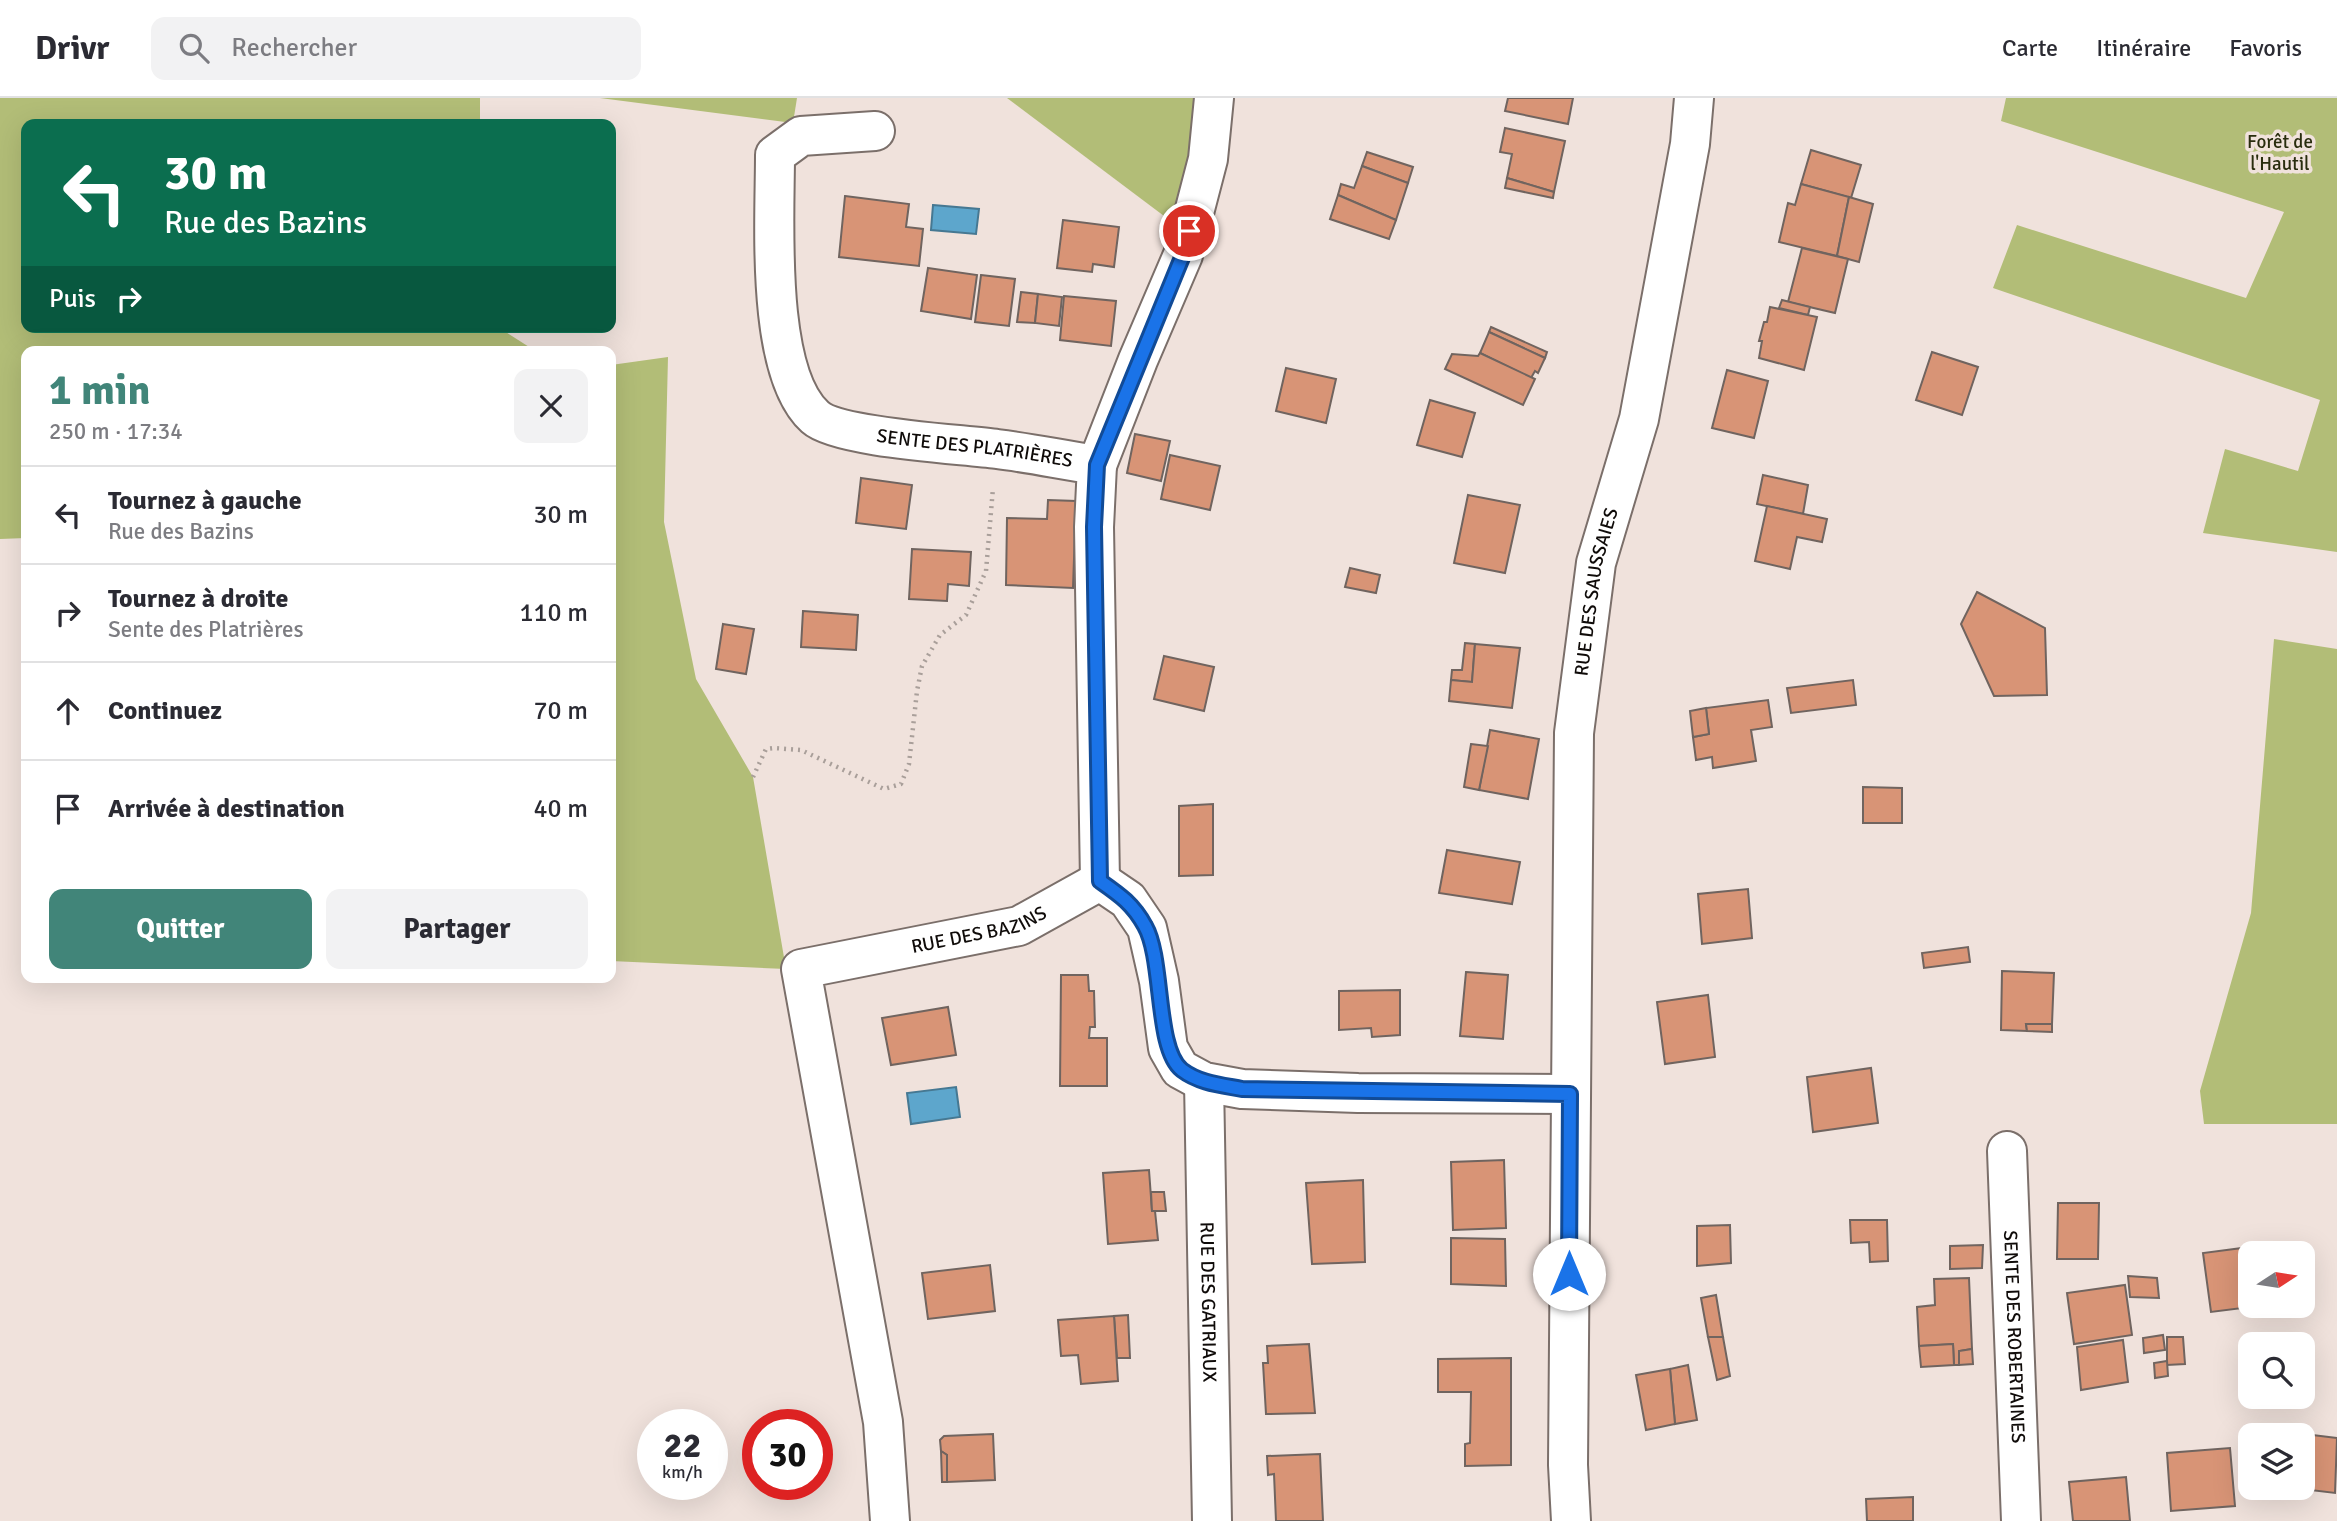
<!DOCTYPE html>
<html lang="fr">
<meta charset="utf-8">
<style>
:root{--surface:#fff;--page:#f2f2f3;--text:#2b2b33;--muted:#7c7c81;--line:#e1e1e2;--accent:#418579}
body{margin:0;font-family:Signika,sans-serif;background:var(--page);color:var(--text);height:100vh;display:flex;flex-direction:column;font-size:26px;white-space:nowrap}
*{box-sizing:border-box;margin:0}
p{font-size:23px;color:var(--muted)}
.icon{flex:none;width:38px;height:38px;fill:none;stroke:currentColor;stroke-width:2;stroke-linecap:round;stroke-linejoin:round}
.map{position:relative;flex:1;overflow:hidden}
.drawer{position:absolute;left:21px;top:248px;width:595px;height:637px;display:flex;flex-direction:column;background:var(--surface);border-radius:14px;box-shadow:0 7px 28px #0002}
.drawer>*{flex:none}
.hud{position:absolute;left:21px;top:21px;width:595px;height:214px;border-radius:14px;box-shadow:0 7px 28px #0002;background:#0b6e4f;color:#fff;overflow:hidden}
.needle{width:46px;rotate:78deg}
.fabs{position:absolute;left:2238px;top:1143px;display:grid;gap:14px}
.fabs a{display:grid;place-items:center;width:77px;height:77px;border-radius:14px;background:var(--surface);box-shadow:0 7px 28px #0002;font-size:35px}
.speed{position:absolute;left:637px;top:1311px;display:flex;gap:14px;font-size:35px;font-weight:700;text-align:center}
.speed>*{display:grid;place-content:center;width:91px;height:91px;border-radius:50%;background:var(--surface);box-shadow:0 7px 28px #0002;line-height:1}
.speed small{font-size:18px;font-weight:400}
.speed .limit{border:10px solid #d22;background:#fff;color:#111}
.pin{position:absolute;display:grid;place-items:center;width:60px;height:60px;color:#fff;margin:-30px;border:4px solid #fff;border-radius:50%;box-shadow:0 2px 7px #0007}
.me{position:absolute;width:77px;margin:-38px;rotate:0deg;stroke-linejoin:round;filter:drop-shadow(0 0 5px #0008)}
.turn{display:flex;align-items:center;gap:24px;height:147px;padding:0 28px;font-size:32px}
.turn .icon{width:91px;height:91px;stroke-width:2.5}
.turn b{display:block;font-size:49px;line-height:60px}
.then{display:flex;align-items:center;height:66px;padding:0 28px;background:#0003;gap:14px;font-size:26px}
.round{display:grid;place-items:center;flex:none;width:74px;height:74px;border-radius:14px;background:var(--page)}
.overview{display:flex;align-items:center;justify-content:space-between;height:119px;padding:0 28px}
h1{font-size:42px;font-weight:700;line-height:52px;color:var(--accent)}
.action{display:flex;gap:14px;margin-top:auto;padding:14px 28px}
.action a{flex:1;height:80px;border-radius:14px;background:var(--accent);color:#fff;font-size:28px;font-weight:700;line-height:80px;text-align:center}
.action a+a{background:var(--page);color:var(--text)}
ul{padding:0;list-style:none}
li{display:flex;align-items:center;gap:21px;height:98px;padding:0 28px;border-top:2px solid var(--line)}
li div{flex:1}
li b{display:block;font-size:26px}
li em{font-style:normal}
header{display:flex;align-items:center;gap:42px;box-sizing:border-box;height:98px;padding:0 35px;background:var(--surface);border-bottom:2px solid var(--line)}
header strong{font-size:33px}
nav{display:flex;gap:38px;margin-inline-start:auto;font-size:24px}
.search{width:490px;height:63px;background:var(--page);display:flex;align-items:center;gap:18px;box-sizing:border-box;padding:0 24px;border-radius:14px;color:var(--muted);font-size:26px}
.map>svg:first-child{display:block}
.forest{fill:#b2bd77}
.water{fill:#5da6cc;stroke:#467892;stroke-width:2}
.building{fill:#d89476;stroke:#70645f;stroke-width:2}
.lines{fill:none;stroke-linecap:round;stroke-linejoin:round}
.minor-casing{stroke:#7b6f6a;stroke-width:42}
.path{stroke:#a99f9a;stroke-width:4.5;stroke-dasharray:2 5;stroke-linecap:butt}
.minor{stroke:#fff;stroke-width:38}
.route-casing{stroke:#114b97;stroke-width:18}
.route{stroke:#1a73e8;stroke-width:12}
.labels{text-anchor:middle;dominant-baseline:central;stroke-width:7;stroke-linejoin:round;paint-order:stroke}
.park-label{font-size:19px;fill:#292d0e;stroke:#f0e2dc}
.street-label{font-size:19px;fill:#0f0b09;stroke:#f0e2dc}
</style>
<header>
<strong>Drivr</strong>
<div class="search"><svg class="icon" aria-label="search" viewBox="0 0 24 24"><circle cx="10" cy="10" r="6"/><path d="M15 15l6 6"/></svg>Rechercher</div>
<nav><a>Carte</a><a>Itinéraire</a><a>Favoris</a></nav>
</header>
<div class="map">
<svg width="2337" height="1423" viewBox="0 0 2337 1423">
<rect width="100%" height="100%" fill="#f0e2dc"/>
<g class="forest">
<path d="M0,0H480V26H26V229H498L537,254H26V440L0,441Z"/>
<path d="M600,0H797L793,25Z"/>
<path d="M1007,0H1200L1176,127Z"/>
<path d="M2006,0H2337V454L2203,435L2225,351L2298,373L2320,302L1993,190L2017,127L2246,200L2284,114L2001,23Z"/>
<path d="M668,259L664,424L696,581L753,679L786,871L611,863V267Z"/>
<path d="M2274,541L2337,551V1026H2204L2200,993L2251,815Z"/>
</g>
<g class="water">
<path d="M933,107L979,111L976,136L931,132Z"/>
<path d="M956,989L960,1019L911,1026L907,995Z"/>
</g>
<g class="building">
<path d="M1508,0H1573L1568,26L1505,13Z"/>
<path d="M1505,30L1565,43L1554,94L1507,80L1512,56L1500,54Z"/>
<path d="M1811,52L1861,67L1851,100L1801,86Z"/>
<path d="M1367,54L1413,69L1408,85L1362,68Z"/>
<path d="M1362,68L1408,85L1396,122L1338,97L1341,86L1354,90Z"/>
<path d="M1507,80L1554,94L1553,100L1505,90Z"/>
<path d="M1801,86L1849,99L1837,158L1779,144L1788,105L1795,107Z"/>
<path d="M1338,97L1396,122L1389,141L1330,121Z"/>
<path d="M845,98L909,106L906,129L923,131L919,168L839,159Z"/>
<path d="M1849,99L1873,106L1859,164L1837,158Z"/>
<path d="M1063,122L1119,129L1114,169L1093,166L1092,174L1057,170Z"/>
<path d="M1802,150L1848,161L1835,215L1788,204Z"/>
<path d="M928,170L977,177L971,221L921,213Z"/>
<path d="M981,177L1015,181L1009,228L975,224Z"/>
<path d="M1021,194L1038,196L1035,225L1017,224Z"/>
<path d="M1038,196L1062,199L1059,228L1035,225Z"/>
<path d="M1064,198L1116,203L1111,248L1060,242Z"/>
<path d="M1782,202L1810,209L1808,217L1779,210Z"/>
<path d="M1770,209L1817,219L1804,272L1759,260L1762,243H1759L1764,224H1767Z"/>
<path d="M1491,229L1547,254L1545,260L1489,234Z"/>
<path d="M1489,234L1545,260L1538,275L1535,273L1531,280L1480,255Z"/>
<path d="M1932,254L1978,269L1962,317L1916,302Z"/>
<path d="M1480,255L1535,281L1523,307L1445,271L1452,256L1478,258Z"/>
<path d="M1286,270L1336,281L1326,325L1276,313Z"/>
<path d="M1727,272L1768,283L1754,340L1712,330Z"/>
<path d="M1430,302L1475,315L1462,359L1417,347Z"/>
<path d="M1135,336L1170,343L1161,383L1127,375Z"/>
<path d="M1170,357L1220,368L1210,412L1161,401Z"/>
<path d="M1763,377L1808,387L1803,416L1757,406Z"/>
<path d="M861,380L912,387L906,431L856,425Z"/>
<path d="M1468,397L1520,407L1505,475L1454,465Z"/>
<path d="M1048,402L1076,403L1073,490L1006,487L1007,420L1047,421Z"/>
<path d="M1767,408L1827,421L1822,444L1797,439L1790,471L1755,463Z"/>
<path d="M912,451L971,454L969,488L948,486L947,503L909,501Z"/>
<path d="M1350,470L1380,477L1376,495L1345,489Z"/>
<path d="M1977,494L2045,530L2047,597L1994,598L1961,526Z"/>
<path d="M803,513L858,517L856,552L801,549Z"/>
<path d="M723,526L754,531L746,576L716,571Z"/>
<path d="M1465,545L1475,546L1472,584L1451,582L1452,572H1462Z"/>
<path d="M1475,546L1520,550L1512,610L1449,603L1451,582L1472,584Z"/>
<path d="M1164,558L1214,569L1204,613L1154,601Z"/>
<path d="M1853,582L1856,607L1791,615L1787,590Z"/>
<path d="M1768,602L1772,629L1751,632L1756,663L1713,670L1712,659L1696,662L1693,639L1709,636L1706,610Z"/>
<path d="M1706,610L1709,636L1693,639L1690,613Z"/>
<path d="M1490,632L1539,641L1528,701L1479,692Z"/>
<path d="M1471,646L1488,648L1479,692L1464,689Z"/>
<path d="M1863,689L1902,690V725H1863Z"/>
<path d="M1213,706V777L1179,778V708Z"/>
<path d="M1447,752L1520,764L1512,806L1439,795Z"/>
<path d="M1748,791L1752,840L1702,846L1698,796Z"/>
<path d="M1968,849L1970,864L1924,870L1922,855Z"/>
<path d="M2002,873L2054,875L2052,926H2026L2027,933L2001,932Z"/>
<path d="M1466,874L1508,877L1503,941L1460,938Z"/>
<path d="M1061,877H1088L1089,893H1094L1095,929H1090L1089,940H1107V988H1060Z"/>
<path d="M1400,892V937L1372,939L1371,930L1339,932V893Z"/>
<path d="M1708,897L1715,959L1665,966L1657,904Z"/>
<path d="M948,909L956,957L891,967L882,920Z"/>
<path d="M2026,926H2052V934L2027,933Z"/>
<path d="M1871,970L1878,1025L1813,1034L1807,979Z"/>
<path d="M1504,1062L1506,1130L1453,1132L1451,1064Z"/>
<path d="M1149,1072L1152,1113H1155L1158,1142L1108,1146L1103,1075Z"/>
<path d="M1363,1082L1365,1164L1312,1166L1306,1085Z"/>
<path d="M1151,1094H1164L1166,1113H1152Z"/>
<path d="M2058,1105H2099L2098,1161H2057Z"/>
<path d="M1850,1122H1887L1888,1163L1870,1164L1869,1144L1851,1145Z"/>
<path d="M1730,1127L1731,1165L1697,1168V1128Z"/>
<path d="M1451,1140L1505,1141L1506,1188L1451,1186Z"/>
<path d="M1983,1147L1982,1170L1950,1171V1148Z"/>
<path d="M2250,1149V1208H2258L2211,1214L2203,1155Z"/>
<path d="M990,1167L995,1213L928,1221L922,1175Z"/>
<path d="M2128,1178L2157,1180L2159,1200L2130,1199Z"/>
<path d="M1969,1180L1972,1251L1959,1253V1267H1954L1953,1246L1919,1248L1917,1209L1935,1207L1934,1181Z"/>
<path d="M2125,1187L2132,1237L2074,1246L2067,1195Z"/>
<path d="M1716,1197L1723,1239H1708L1701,1200Z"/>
<path d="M1128,1217L1130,1260H1117L1114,1218Z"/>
<path d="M1114,1218L1118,1283L1081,1286L1078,1257L1061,1258L1058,1222Z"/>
<path d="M2163,1237L2165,1252L2144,1255L2143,1240Z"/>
<path d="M1708,1239H1723L1730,1278L1717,1282Z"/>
<path d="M2167,1239H2183L2185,1266L2167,1267Z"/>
<path d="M2123,1242L2128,1284L2081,1292L2077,1249Z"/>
<path d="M1309,1246L1315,1315L1266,1316L1263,1265H1268L1267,1248Z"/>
<path d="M1953,1246L1954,1267L1921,1269L1919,1248Z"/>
<path d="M1972,1251L1973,1266L1959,1267V1253Z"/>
<path d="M1511,1260V1367L1465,1368V1346L1470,1345L1471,1294H1438V1261Z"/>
<path d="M2167,1263L2168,1278L2155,1280L2154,1265Z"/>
<path d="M1688,1267L1697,1322L1675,1326L1670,1271Z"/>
<path d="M1670,1271L1675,1326L1646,1332L1636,1277Z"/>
<path d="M2288,1334L2337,1340L2335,1395L2294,1390H2303V1337H2288Z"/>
<path d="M993,1336L995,1382L947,1384V1357L941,1353L940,1342L944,1338Z"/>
<path d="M2230,1350L2235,1408L2171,1413L2167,1355Z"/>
<path d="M941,1353L947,1357V1384H942Z"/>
<path d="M1320,1356L1323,1423H1276L1274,1376L1268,1377L1267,1358Z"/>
<path d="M2126,1379L2130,1423H2073L2069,1384Z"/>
<path d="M1913,1399V1423H1867L1866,1401Z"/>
</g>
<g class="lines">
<g class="minor-casing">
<g id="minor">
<path id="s1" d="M875,33L801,38L775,57C775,122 765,274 815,319C838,340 961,346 997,351C1030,355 1063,362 1097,367L1094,429L1100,783"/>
<path d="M1097,367L1138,262L1183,157L1208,61L1214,0"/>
<path id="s2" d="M1204,984L1212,1423"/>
<path id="s3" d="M2007,1053L2021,1423"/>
<path id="s4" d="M890,1423L883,1324L801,871L1019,828L1100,783L1128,802L1147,830L1159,883L1168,950L1180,971L1204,984L1242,991L1358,995L1570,996"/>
<path id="s5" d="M1571,1423L1568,1367L1574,635L1596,465L1639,321L1690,46L1694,0"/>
</g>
</g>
<path class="path" d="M753,679L766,651L774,650L801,652L884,691L901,686L909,666L917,593L922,568L940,537L966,517L986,473L993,390"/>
<use href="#minor" class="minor"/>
</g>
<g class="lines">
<g class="route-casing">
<path id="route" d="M1189,133L1183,157L1097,367L1094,429L1100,783C1120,797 1133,806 1145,828C1164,861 1155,951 1182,972C1199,985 1221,987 1242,991L1570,996L1569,1176"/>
</g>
<use href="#route" class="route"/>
</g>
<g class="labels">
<g class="park-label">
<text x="2280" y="44">Forêt de<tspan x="2280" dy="22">l'Hautil</tspan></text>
</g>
<g class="street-label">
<text stroke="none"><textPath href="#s1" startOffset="541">SENTE DES PLATRIÈRES</textPath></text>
<text stroke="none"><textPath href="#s5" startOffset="931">RUE DES SAUSSAIES</textPath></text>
<text stroke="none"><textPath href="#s4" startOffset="742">RUE DES BAZINS</textPath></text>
<text stroke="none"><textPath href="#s2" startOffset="220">RUE DES GATRIAUX</textPath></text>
<text stroke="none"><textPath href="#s3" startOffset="186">SENTE DES ROBERTAINES</textPath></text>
</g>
</g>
</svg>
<div class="fabs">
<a><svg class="needle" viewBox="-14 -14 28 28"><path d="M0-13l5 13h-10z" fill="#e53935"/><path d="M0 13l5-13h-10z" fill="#7c7c81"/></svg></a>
<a><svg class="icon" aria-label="search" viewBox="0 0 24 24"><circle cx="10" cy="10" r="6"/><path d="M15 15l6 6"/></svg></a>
<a><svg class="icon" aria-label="layers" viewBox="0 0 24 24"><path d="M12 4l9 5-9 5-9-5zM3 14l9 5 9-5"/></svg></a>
</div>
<div class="speed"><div>22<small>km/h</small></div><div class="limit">30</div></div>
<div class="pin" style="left:1189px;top:133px;background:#d93025"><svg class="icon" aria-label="arrive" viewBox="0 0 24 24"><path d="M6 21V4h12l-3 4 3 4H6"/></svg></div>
<svg class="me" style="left:1569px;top:1176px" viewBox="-20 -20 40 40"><circle r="19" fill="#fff"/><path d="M0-13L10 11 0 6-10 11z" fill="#1a73e8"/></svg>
<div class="hud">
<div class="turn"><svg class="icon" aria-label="left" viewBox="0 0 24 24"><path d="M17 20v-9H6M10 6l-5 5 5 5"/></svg><div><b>30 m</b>Rue des Bazins</div></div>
<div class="then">Puis<svg class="icon" aria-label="right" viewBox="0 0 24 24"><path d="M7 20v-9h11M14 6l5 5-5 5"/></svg></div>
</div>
<section class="drawer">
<div class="overview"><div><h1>1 min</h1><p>250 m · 17:34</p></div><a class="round"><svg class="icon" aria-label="close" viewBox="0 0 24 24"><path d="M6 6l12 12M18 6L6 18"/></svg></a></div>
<ul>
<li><svg class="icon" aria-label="left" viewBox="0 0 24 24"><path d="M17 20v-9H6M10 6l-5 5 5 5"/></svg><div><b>Tournez à gauche</b><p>Rue des Bazins</p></div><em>30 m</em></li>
<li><svg class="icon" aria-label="right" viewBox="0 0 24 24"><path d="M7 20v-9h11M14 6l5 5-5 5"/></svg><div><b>Tournez à droite</b><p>Sente des Platrières</p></div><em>110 m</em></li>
<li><svg class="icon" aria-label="ahead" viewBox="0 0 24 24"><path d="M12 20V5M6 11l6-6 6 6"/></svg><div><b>Continuez</b></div><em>70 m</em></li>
<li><svg class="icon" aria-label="arrive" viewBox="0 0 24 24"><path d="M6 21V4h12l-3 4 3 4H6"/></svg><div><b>Arrivée à destination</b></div><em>40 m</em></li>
</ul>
<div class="action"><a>Quitter</a><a>Partager</a></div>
</section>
</div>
